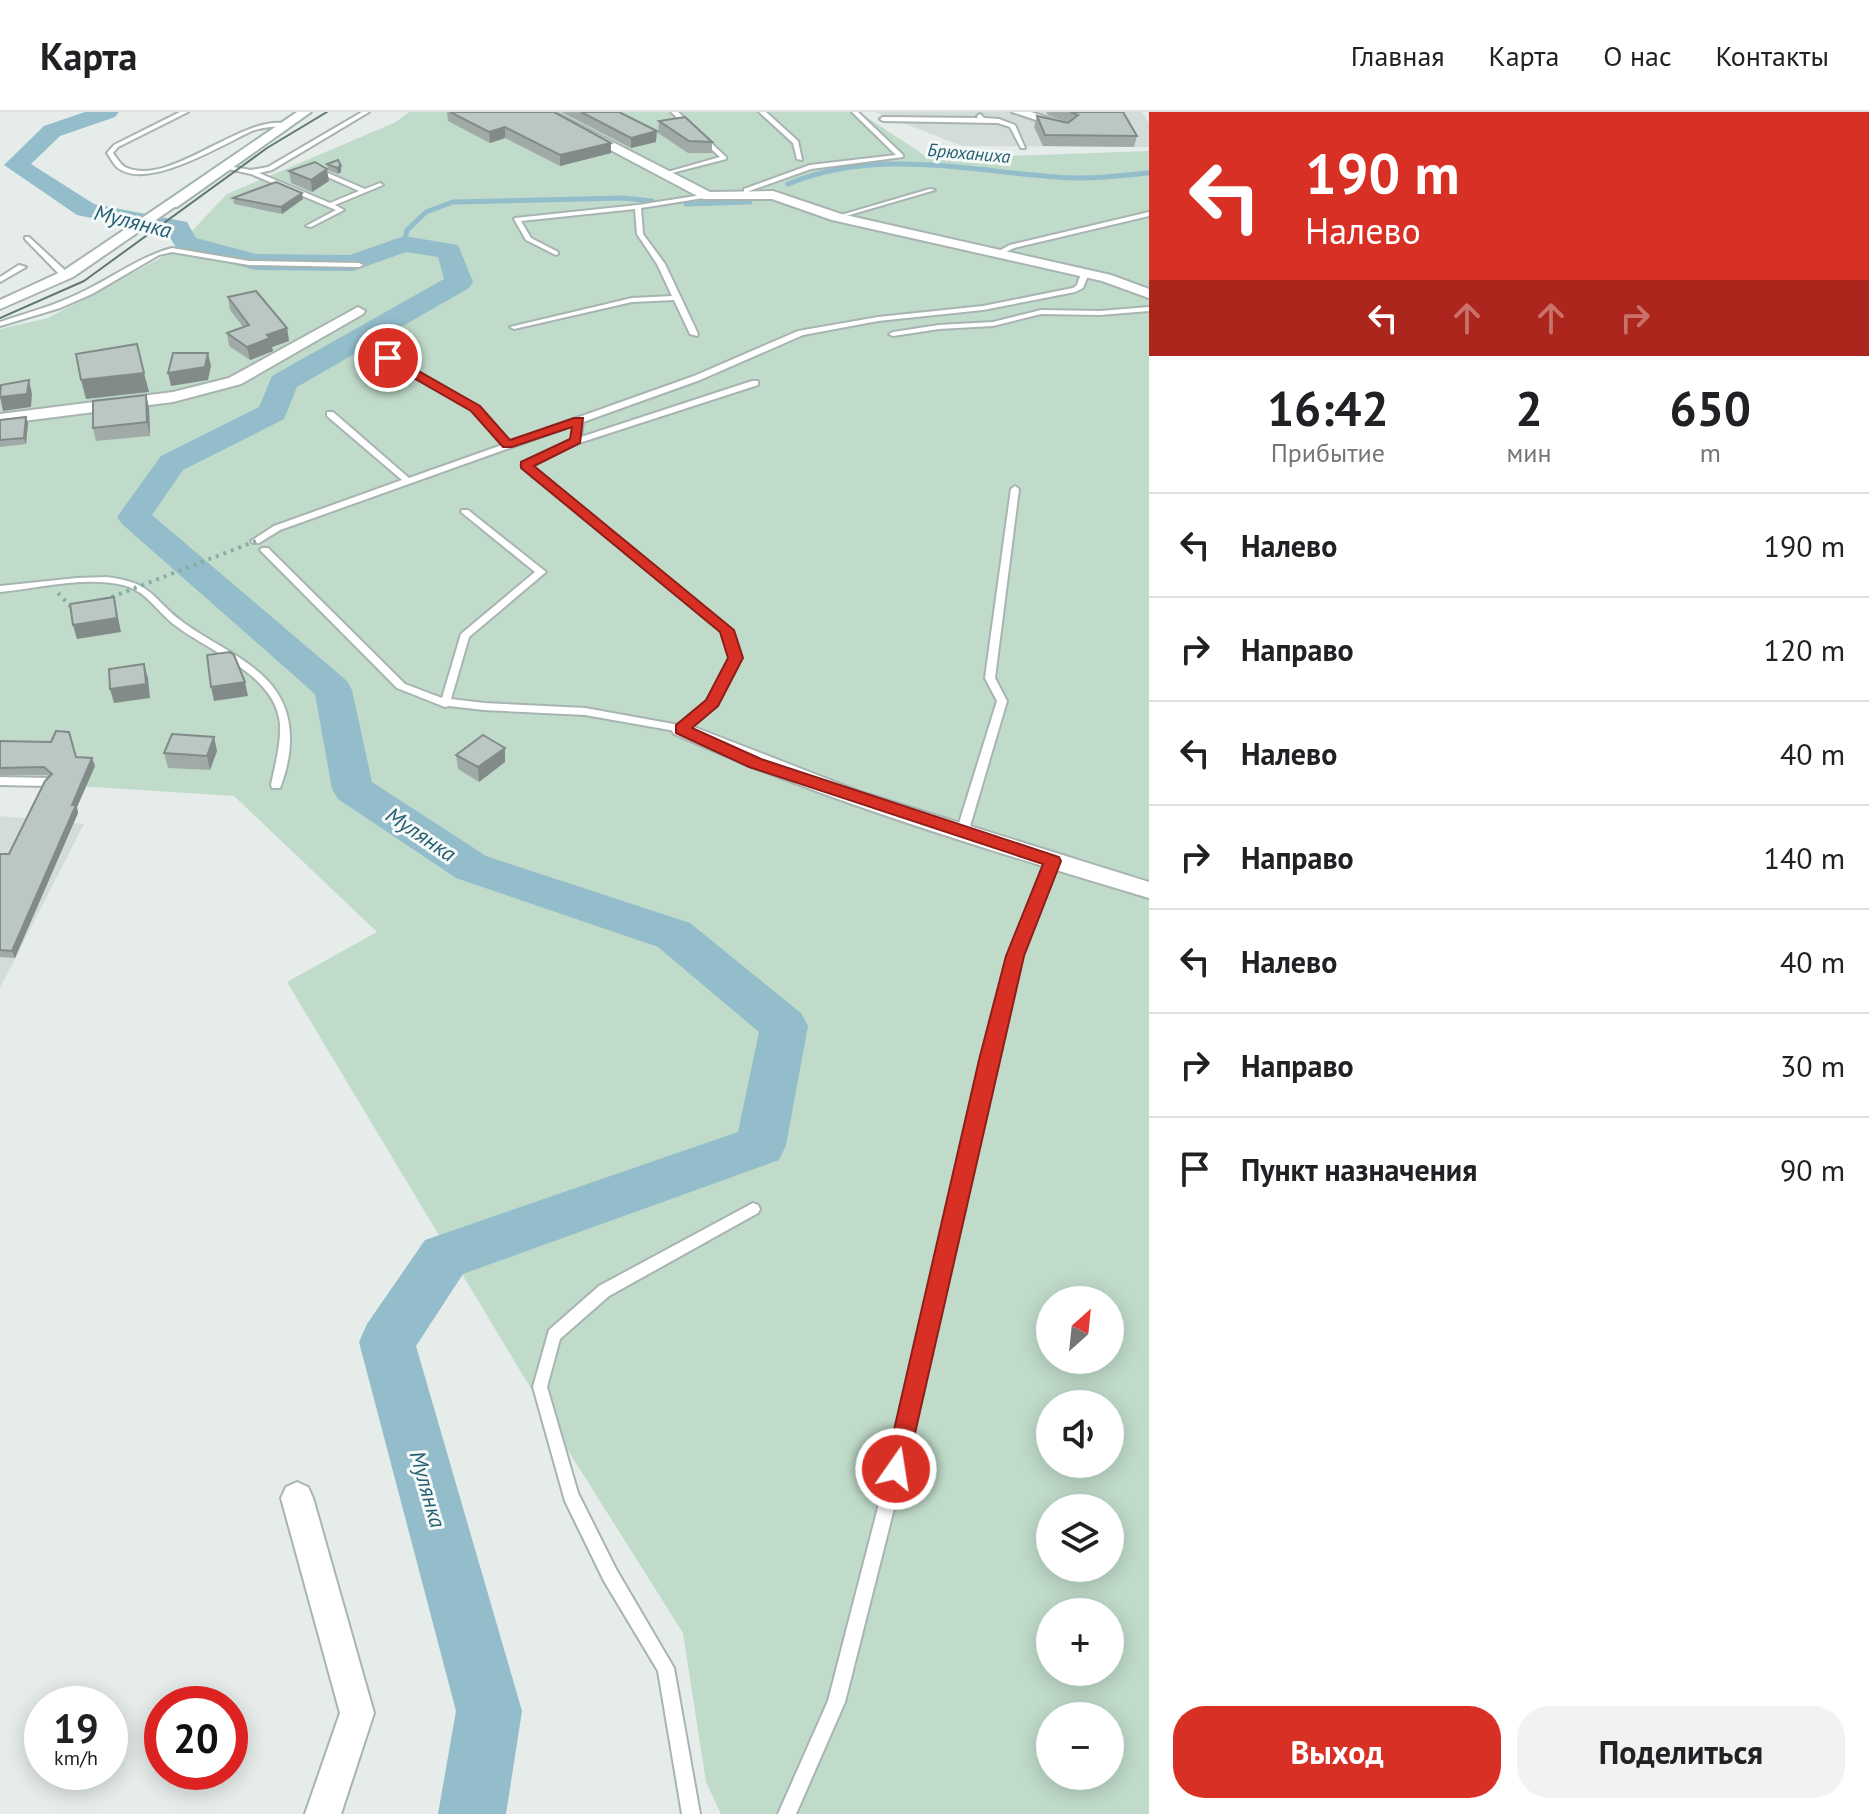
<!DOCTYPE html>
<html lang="ru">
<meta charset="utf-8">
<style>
:root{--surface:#fff;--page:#f2f2f2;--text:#202124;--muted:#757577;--line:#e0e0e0;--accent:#d93025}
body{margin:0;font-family:"PT Sans",sans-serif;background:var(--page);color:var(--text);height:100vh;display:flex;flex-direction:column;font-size:30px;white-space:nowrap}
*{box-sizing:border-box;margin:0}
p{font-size:26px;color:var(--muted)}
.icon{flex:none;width:44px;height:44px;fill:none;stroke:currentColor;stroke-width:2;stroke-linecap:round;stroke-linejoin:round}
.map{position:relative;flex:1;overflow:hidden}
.drawer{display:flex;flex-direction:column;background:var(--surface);width:720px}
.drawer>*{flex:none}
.banner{background:#d93025;color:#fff;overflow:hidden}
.needle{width:52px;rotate:27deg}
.fabs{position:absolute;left:1036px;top:1174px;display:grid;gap:16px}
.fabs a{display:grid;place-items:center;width:88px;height:88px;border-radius:50%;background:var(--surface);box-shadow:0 4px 20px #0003;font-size:40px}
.speed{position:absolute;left:24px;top:1574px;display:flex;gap:16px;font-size:40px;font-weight:700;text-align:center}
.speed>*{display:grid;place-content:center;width:104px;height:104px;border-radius:50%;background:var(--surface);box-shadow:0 4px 20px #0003;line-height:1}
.speed small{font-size:20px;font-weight:400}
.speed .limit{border:12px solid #d22;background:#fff;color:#111}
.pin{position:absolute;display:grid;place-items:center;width:68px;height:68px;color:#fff;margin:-34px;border:4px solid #fff;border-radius:50%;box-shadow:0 2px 8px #0007}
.me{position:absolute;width:88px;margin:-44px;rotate:13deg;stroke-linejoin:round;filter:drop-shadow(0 0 6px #0008)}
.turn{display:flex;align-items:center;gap:28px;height:168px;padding:0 24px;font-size:36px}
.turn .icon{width:104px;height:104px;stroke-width:2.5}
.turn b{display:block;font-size:56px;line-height:68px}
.lanes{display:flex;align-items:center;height:76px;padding:0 24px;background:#0003;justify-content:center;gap:40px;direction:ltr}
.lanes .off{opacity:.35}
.eta{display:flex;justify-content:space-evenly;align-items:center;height:136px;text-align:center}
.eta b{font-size:48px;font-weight:600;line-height:56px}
.primary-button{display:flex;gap:16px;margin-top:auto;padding:16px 24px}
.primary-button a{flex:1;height:92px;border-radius:32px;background:var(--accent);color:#fff;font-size:32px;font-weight:600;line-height:92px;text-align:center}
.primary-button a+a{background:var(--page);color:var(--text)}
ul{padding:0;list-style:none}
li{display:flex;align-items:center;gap:24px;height:104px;padding:0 24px;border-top:2px solid var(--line)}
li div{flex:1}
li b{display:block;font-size:30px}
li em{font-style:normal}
header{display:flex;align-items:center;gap:48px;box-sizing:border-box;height:112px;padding:0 40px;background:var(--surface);border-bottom:2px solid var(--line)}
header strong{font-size:38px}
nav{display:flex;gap:44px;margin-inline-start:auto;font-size:28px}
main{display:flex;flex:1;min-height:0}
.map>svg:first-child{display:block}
.built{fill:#d3dcd9}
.green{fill:#c0dbca;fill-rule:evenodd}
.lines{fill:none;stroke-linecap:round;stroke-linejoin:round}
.stream{stroke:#93bdcb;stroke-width:5}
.river{fill:#93bdcb;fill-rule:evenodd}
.service-casing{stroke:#a8b4b1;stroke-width:4}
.minor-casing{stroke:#a8b4b1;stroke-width:4}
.tertiary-casing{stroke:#a8b4b1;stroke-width:4}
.secondary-casing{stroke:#a1b4af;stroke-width:4}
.service{fill:#fff;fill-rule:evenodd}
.minor{fill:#fff;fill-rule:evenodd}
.tertiary{fill:#fff;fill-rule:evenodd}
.secondary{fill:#fff;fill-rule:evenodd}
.tram{stroke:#607874;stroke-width:2}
.path-bridge{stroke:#88ada5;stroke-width:4;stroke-dasharray:3 5;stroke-linecap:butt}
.wall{fill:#a0aba8}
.shaded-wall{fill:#828b88}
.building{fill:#bac7c3;stroke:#828b88;stroke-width:2}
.route{fill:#d93025;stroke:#8d1f18;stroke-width:2}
.labels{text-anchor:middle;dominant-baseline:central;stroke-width:6;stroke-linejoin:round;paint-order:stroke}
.far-water-label{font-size:18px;font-style:italic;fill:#255f73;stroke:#f5f9f7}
.water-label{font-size:22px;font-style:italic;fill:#255f73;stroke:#f5f9f7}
</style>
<header>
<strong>Карта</strong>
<nav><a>Главная</a><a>Карта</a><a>О нас</a><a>Контакты</a></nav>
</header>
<main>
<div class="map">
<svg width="1149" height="1702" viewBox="0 0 1149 1702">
<rect width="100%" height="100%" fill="#e5ecea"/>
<g class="built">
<path d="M875,0H1142L1149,11V35L962,34Z"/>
<path d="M0,704L84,712L0,876Z"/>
</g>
<path class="green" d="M409,0H859L930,47L1149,39V1702H721L706,1670L683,1521L569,1340L287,870L377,820L234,684L0,669V217L48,206L172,140L227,82L396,10ZM1050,1188H1110V1248H1050ZM1050,1292H1110V1352H1050ZM1050,1396H1110V1456H1050ZM1050,1500H1110V1560H1050ZM1050,1604H1110V1664H1050Z"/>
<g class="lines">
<g class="stream">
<path d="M788,72C881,33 978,62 1075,66C1100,67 1124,63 1149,61"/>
<path d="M686,92L750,90"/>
<path d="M404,132L407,118L426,100L453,90L623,86L652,89"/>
</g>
<path class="river" d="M85,0H119L115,5L60,24L31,52L94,92L187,110L196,126L256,142L350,143L404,124L458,133L473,170L469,176L297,275L284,307L183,358L152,403L347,569L352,578L372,670L486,744L690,811L801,901L808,914L786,1033L779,1048L463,1162L416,1234L522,1599L506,1702H438L456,1599L359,1230L367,1212L425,1128L738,1020L759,920L658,835L456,766L338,687L332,677L315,582L122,412L117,405L161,344L259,295L272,264L444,167L438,145L406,140L353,159L255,158L177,137L168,122L77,103L4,53L44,14Z"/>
<g class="service-casing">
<g id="service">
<path d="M180,0H188L118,35L113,41C117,46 120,52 125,55C169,77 244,0 288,12C277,16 264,14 252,19C223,32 148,79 118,56C114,53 110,45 107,41L114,33Z"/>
<path d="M362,0H369L272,58L259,61L330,91L359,79L319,61V59H323L365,77L380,71L383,73L335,93L344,98L311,115L306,114L336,98L251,62L219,55L222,53L251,58L268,55Z"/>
<path d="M671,0H678L726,45V47L664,63V61L720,45Z"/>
<path d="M759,0H766L798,29L802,48L797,47L793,31Z"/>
<path d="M852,0H858L903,43V45L811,57L749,79L748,83H744V77L810,53L896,43Z"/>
<path d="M980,2L984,6L999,7L1015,13L1025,36H1021L1010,15L998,11L883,9L880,7L883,5L978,6L977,4Z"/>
<path d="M930,77L935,78L839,106L834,105Z"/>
<path d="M708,82L710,83V85L641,96L643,122L665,152L698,222L697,224L690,222L674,188L632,190L514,217L510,215L632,186L672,184L657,152L637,122L635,97L521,109L531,126L558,140V142L556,143L526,128L514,107L515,106L638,93Z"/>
<path d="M1149,100V104L1014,136L999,143L995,141L1010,133Z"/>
<path d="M25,125H29L69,162V166H63L25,127Z"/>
<path d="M172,136L249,149L359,151L363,153L359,155L249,153L172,140L159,143L92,182L60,196L0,214V210C30,200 60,192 88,177C116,163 142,144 172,136Z"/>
<path d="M19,153L26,155L0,170V165Z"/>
<path d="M1082,159L1089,161L1083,176L1075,180L983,198L878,209L803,223L700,268L583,310L581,325L752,269H758V273L579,331L531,353L731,518L741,546L716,593L685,619L681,620L585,603L484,598L449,594L445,595L397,576L260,438L262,436H268L405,572L442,586L461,522L535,460L461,400L462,398H468L546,460L469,525L451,587L484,591L585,596L679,613L708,589L731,546L722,519L521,353L572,328L574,313L280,418L259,431H253L251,429L274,414L402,368L327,304V300H333L409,366L502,333L473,299L385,248V244H391L479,295L509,330L694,264L798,219L878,205L983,194L1073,176L1077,173Z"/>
<path d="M1149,195V199L1100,203L1041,202L993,214L939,217L893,224L889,222L893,220L939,213L993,210L1041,198L1100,199Z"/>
<path d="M1015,374L1019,377L995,566L1007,589L968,721L962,725L956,721L997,589L985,566L1011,377Z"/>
<path d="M107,465C155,471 151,487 184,511C230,544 291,561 290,628C290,643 286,661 280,676H272L271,673C275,653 281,633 280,612C276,563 210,540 176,514C158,501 146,478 123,473C83,464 40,476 0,480V474L77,466Z"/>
<path d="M0,665L47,666L52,670L47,674L0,673Z"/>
<path d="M1053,745L1059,749L1021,844L904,1357L845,1590L796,1702H778L828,1589L888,1357L1009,844L1047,749Z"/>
<path d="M753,1091L758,1093L760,1097L758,1101L609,1184L560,1227L547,1275L578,1381L616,1457L674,1556L700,1702H682L658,1559L604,1469L565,1389L533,1275L549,1218L599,1174Z"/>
</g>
</g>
<g class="minor-casing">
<g id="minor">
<path d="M539,0H554L710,80L773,79L841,102L1111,163L1149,177V186L1102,169L832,108L772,87H703Z"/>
<path d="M1012,0H1031L1072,14L1066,18Z"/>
<path d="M358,195L365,199L363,202L241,272L173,290L0,312V302L173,280L229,266Z"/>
<path d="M681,610L861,680L1149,770V786C988,738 828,690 674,622L671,617Z"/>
<path d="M297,1370L308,1375L313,1386L374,1601L341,1702H305L340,1601L281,1386L286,1375Z"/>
</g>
</g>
<g class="tertiary-casing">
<path id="tertiary" d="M167,89L179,92L73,165L0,197V188L63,159Z"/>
</g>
<g class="secondary-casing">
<path id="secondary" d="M297,0H311L177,95H167V89Z"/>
</g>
<use href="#service" class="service"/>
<use href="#minor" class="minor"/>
<use href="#tertiary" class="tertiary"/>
<use href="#secondary" class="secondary"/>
<path class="tram" d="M0,206L84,169L267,36L327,0"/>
<g class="path-bridge">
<path d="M58,481L73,497"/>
<path d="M104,488L256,429"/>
</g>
</g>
<g class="wall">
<path d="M447,0H554L611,41L560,54L505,26L490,31L448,9Z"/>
<path d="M561,0H619L656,30L631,36Z"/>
<path d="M1046,0H1123L1137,24L1134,35L1043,34L1034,15L1037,4L1069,11L1048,3Z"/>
<path d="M659,9L712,30V41H688L658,21Z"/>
<path d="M338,48L341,60L338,62L328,58L327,52Z"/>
<path d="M289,59L329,69L312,80L291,71Z"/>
<path d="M233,86L303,87L282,102L234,92Z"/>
<path d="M228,185L287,216L289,229L272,235L273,239L250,248L229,234L227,221L243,215L230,198Z"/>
<path d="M146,283L149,296L150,324L96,329L93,316Z"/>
<path d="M0,308L28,311L26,332L0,335Z"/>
<path d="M214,625L217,639L210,658L168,656L164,641Z"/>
<path d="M0,629L76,645L92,646L95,654L77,695L78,701L15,846L0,845V742H9L50,665L47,663H0Z"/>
<path d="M505,636V650L479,670L458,657L456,643Z"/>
</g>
<g class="shaded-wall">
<path d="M505,15V26L490,31L489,20Z"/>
<path d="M657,19L656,30L631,36V26Z"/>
<path d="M611,31V41L560,54V43Z"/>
<path d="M341,54V60L338,62L337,56Z"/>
<path d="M327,57L329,69L312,80L311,68Z"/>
<path d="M302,81L303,87L282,102L281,95Z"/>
<path d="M287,216L289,229L272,235L273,239L250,248L247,235L267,223Z"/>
<path d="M208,241L211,254L208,268L171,274L168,261Z"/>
<path d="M144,261L149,280L86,287L81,268Z"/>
<path d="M29,268L32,282L31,295L3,299L0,285Z"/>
<path d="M146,283L149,296L150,324L147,310Z"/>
<path d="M26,305L28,311L26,332L24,326Z"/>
<path d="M114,485L121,520L77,527L73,513Z"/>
<path d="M144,552L148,566L150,586L114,591L110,577Z"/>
<path d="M245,570L248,584L214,589L211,575Z"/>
<path d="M214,625L217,639L210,658L207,644Z"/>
<path d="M505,636V650L479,670L478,655Z"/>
<path d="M92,646L95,654L77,695L78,701L15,846L12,839L72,693Z"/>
</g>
<g class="building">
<path d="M450,0H554L611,31L560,43L505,15L489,20Z"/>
<path d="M581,0H619L657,19L631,26Z"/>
<path d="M1070,0H1123L1137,24L1045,23L1037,4L1068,11L1078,3Z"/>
<path d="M685,5L712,30L689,29L659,9Z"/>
<path d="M338,48L341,54L337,56L327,52Z"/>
<path d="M315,50L327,57L311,68L289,59Z"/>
<path d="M276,70L302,81L281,95L233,86Z"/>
<path d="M256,179L287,216L267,223L270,226L247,235L227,221L249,213L228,185Z"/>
<path d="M137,232L144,261L81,268L76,242Z"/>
<path d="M173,241H208L205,255L168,261Z"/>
<path d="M29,268L27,282L0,285L1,273Z"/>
<path d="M146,283L147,310L93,316V289Z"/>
<path d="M26,305L24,326L0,328V308Z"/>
<path d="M114,485L117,506L73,513L70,492Z"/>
<path d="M230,540L234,543L245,570L211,575L207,543Z"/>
<path d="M144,552L146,572L110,577L109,557Z"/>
<path d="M56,619L69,620L76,645L92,646L72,693H76L12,839L0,838V742H9L45,669L52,662L44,655L0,656V629L51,630Z"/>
<path d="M172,622L214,625L207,644L164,641Z"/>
<path d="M483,623L505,636L478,655L456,643Z"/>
</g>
<path class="route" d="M384,244H392L480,294L510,328L574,306H583L580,331L534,354L734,518L743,546L718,594L692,616L761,647L1059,745L1061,749L1024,844L905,1365L896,1369L888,1365L885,1357L979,948L1006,844L1043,752L749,655L676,621V613L706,588L728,546L720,520L521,356V350L570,327L572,315L512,335H503L471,299L384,249Z"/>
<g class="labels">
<g class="far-water-label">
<text transform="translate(969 41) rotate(5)">Брюханиха</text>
</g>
<g class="water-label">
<text transform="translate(133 109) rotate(14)">Мулянка</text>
<text transform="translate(421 722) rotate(34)">Мулянка</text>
<text transform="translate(428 1377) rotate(74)">Мулянка</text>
</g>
</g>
</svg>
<div class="fabs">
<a><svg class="needle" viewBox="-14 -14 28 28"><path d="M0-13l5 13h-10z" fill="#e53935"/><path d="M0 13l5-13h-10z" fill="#757577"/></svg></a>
<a><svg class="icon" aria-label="sound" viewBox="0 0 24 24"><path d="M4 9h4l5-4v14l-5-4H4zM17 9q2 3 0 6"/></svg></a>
<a><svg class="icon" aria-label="layers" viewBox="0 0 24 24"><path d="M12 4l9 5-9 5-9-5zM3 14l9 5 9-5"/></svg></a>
<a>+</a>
<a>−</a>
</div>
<div class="speed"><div>19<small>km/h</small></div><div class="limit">20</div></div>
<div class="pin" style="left:388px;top:246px;background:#d93025"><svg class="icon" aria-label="arrive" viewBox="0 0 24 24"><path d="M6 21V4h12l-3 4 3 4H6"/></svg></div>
<svg class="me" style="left:896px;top:1357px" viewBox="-20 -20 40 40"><circle r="17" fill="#d93025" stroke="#fff" stroke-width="3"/><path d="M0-11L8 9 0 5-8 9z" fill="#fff"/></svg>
</div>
<section class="drawer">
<div class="banner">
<div class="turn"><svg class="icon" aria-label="left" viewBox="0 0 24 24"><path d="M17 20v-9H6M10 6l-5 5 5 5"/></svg><div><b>190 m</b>Налево</div></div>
<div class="lanes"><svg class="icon" aria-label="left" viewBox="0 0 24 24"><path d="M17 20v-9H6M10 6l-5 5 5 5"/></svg><svg class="icon off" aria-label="ahead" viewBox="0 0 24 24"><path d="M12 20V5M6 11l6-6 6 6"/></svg><svg class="icon off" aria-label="ahead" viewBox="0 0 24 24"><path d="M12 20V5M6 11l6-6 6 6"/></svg><svg class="icon off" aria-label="right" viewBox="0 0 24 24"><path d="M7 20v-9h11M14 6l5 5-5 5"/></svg></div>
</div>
<div class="eta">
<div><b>16:42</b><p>Прибытие</p></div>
<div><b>2</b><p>мин</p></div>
<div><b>650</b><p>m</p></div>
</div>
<ul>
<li><svg class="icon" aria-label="left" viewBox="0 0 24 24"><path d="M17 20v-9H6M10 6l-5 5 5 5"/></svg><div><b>Налево</b></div><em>190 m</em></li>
<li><svg class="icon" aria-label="right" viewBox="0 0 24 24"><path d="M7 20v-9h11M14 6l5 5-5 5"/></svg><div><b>Направо</b></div><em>120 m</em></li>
<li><svg class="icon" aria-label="left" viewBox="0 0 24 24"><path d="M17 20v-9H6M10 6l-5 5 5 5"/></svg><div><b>Налево</b></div><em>40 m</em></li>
<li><svg class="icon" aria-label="right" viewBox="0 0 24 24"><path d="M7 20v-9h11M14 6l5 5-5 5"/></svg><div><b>Направо</b></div><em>140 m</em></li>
<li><svg class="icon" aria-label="left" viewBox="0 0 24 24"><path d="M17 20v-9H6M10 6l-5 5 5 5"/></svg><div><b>Налево</b></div><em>40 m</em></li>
<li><svg class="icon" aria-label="right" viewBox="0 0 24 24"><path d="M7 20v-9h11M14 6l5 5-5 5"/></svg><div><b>Направо</b></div><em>30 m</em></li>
<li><svg class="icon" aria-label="arrive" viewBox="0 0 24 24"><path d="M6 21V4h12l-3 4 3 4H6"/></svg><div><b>Пункт назначения</b></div><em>90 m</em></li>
</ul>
<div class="primary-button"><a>Выход</a><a>Поделиться</a></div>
</section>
</main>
